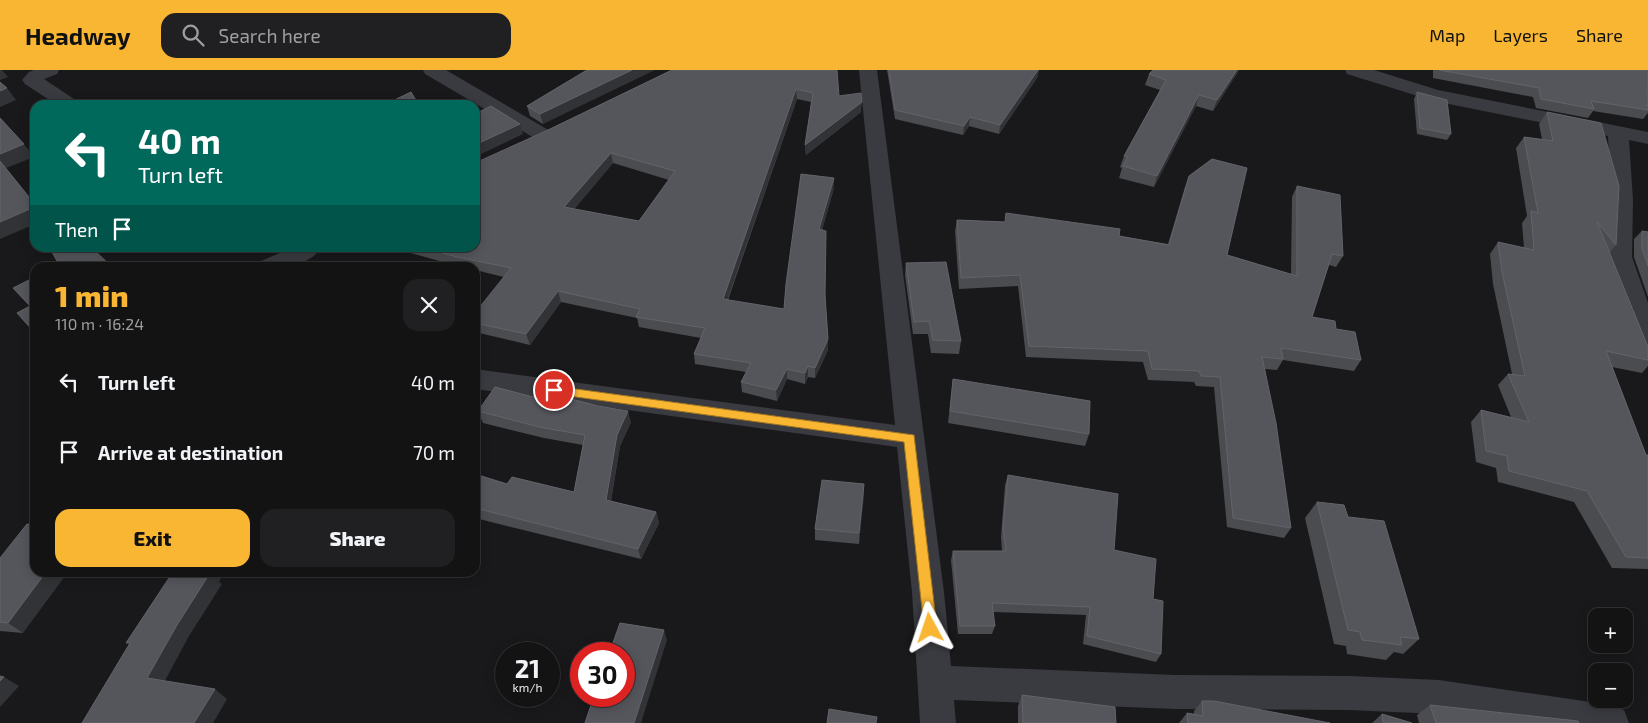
<!DOCTYPE html>
<meta charset="utf-8">
<style>
:root{--surface:#131314;--page:#202022;--text:#f1f3f6;--muted:#9d9ea0;--line:#323234;--accent:#f9b633}
body{margin:0;font-family:"Exo 2",sans-serif;background:var(--page);color:var(--text);height:100vh;display:flex;flex-direction:column;font-size:19px;white-space:nowrap}
*{box-sizing:border-box;margin:0}
p{font-size:16px;color:var(--muted)}
.icon{flex:none;width:28px;height:28px;fill:none;stroke:currentColor;stroke-width:2;stroke-linecap:round;stroke-linejoin:round}
.map{position:relative;flex:1;overflow:hidden}
.details{position:absolute;left:30px;top:192px;width:450px;height:315px;display:flex;flex-direction:column;background:var(--surface);border-radius:15px;box-shadow:0 2px 12px #0003,0 0 0 1px var(--line)}
.details>*{flex:none}
.hud{position:absolute;left:30px;top:30px;width:450px;height:152px;border-radius:15px;box-shadow:0 2px 12px #0003,0 0 0 1px var(--line);background:#00695c;color:#fff;overflow:hidden}
.buttons{position:absolute;left:1588px;top:538px;display:grid;gap:10px}
.buttons a{display:grid;place-items:center;width:45px;height:45px;border-radius:10px;background:var(--surface);box-shadow:0 2px 12px #0003,0 0 0 1px var(--line);font-size:25px}
.speed{position:absolute;left:495px;top:572px;display:flex;gap:10px;font-size:25px;font-weight:700;text-align:center}
.speed>*{display:grid;place-content:center;width:65px;height:65px;border-radius:50%;background:var(--surface);box-shadow:0 2px 12px #0003,0 0 0 1px var(--line);line-height:1}
.speed small{font-size:12px;font-weight:400}
.speed .limit{border:8px solid #d22;background:#fff;color:#111}
.pin{position:absolute;display:grid;place-items:center;width:42px;height:42px;color:#fff;margin:-21px;border:2px solid #fff;border-radius:50%;box-shadow:0 1px 5px #0007}
.me{position:absolute;width:55px;margin:-28px;rotate:355deg;stroke-linejoin:round;filter:drop-shadow(0 0 4px #0008)}
.turn{display:flex;align-items:center;gap:18px;height:105px;padding:0 25px;font-size:22px}
.turn .icon{width:65px;height:65px;stroke-width:2.5}
.turn b{display:block;font-size:35px;line-height:42px}
.then{display:flex;align-items:center;height:48px;padding:0 25px;background:#0003;gap:10px;font-size:19px}
.round{display:grid;place-items:center;flex:none;width:52px;height:52px;border-radius:15px;background:var(--page)}
.overview{display:flex;align-items:center;justify-content:space-between;height:85px;padding:0 25px}
h1{font-size:30px;font-weight:800;line-height:38px;color:var(--accent)}
.cta{display:flex;gap:10px;margin-top:auto;padding:10px 25px}
.cta a{flex:1;height:58px;border-radius:15px;background:var(--accent);color:#111;font-size:20px;font-weight:800;line-height:58px;text-align:center}
.cta a+a{background:var(--page);color:var(--text)}
ul{padding:0;list-style:none}
li{display:flex;align-items:center;gap:15px;height:70px;padding:0 25px}
li div{flex:1}
li b{display:block;font-size:19px}
li em{font-style:normal}
header{display:flex;align-items:center;gap:30px;box-sizing:border-box;height:70px;padding:0 25px;background:var(--accent);color:#111}
header strong{font-size:24px}
nav{display:flex;gap:28px;margin-inline-start:auto;font-size:18px}
.search{width:350px;height:45px;background:var(--page);display:flex;align-items:center;gap:12px;box-sizing:border-box;padding:0 18px;border-radius:15px;color:var(--muted);font-size:19px}
.map>svg:first-child{display:block}
.lines{fill:none;stroke-linecap:round;stroke-linejoin:round}
.minor{fill:#393b40;fill-rule:evenodd}
.wall{fill:#4a4c50;fill-rule:evenodd}
.shaded-wall{fill:#323336}
.building{fill:#55565c;stroke:#62646a;fill-rule:evenodd}
.route{fill:#f9b633;stroke:#a27621}
</style>
<header>
<strong>Headway</strong>
<div class="search"><svg class="icon" aria-label="search" viewBox="0 0 24 24"><circle cx="10" cy="10" r="6"/><path d="M15 15l6 6"/></svg>Search here</div>
<nav><a>Map</a><a>Layers</a><a>Share</a></nav>
</header>
<div class="map">
<svg width="1648" height="653" viewBox="0 0 1648 653">
<rect width="100%" height="100%" fill="#19191b"/>
<g class="lines">
<g class="minor">
<path d="M34,0H59L57,4L44,9L77,31L80,35H57L25,14L22,10L29,2Z"/>
<path d="M423,0H446L550,61L553,65L550,69L543,71L536,69L425,4Z"/>
<path d="M859,0H877L944,522L951,596L1175,605L1349,606L1439,610L1611,635L1624,640L1629,653H1495L1439,644L1349,640L1175,639L954,630L956,653H920L912,522L897,377L475,319V299L895,355Z"/>
<path d="M1345,0H1374L1438,20L1648,62V74L1629,70L1633,130L1632,187L1648,233V279L1639,277L1635,270L1608,187L1611,130L1608,66L1434,31L1347,4Z"/>
<path d="M291,178H321C308,198 277,198 256,198L259,192Z"/>
</g>
</g>
<g class="wall">
<path d="M587,0L543,54L530,46L527,36Z"/>
<path d="M672,0L839,26L861,42L806,85L805,75L811,32L797,29L728,230L784,239L834,118L822,160L828,280L815,308L808,307L805,314L787,309L777,331L742,322L741,312L746,302L695,294L694,284L701,268L639,257L637,248L561,232L530,275L475,262V253L504,207L475,200V198L461,197L400,180L399,178H475L548,60ZM613,93L669,110L639,151L574,139Z"/>
<path d="M887,0H1039L1037,8L999,64L969,56L963,65L895,49Z"/>
<path d="M1153,0H1239L1234,8L1213,41L1196,36L1154,117L1119,108L1122,98L1120,97L1124,86L1160,20L1145,15L1149,4Z"/>
<path d="M1433,0H1648V43L1643,49L1593,41L1588,48L1536,38L1533,27L1433,8Z"/>
<path d="M1417,22L1451,64L1447,70L1417,64L1414,29Z"/>
<path d="M1547,42L1616,175L1609,183L1648,277V296L1642,303L1612,297L1646,385H1648V499L1612,498L1574,432L1498,412L1496,398L1476,392L1471,352L1481,340L1511,347L1498,315L1508,304H1512L1493,214L1490,184L1498,172L1524,178L1522,153L1527,146L1516,78L1524,67L1542,69L1539,54Z"/>
<path d="M1189,106L1227,185L1291,204L1292,127L1297,116L1343,186L1336,197L1329,195L1312,247L1336,259L1361,290L1354,301L1283,290L1277,300L1265,299L1291,458L1284,468L1227,457L1214,317L1196,316L1194,312L1148,310L1143,292L1026,287L1018,216L959,219L955,161L957,150L1005,152L1006,143L1119,166L1168,174L1185,117Z"/>
<path d="M1642,161L1648,162V227L1634,187V169Z"/>
<path d="M906,193L961,271L959,284L931,283L928,264H913L905,205Z"/>
<path d="M953,309L1089,364L1085,376L948,353Z"/>
<path d="M478,341L631,352L620,376L611,431L656,442L659,453L641,489L475,448V404L507,414L574,422L583,375L544,368L483,353Z"/>
<path d="M1008,405L1114,480L1153,529L1161,584L1156,592L1083,574L1086,545L993,542L995,556L992,564H958L951,490L953,481H1002L1001,467L1005,415Z"/>
<path d="M864,414L859,474L815,470V459Z"/>
<path d="M1317,432L1348,447L1419,569L1403,584L1394,582L1386,590L1347,584L1346,576L1334,574L1305,448Z"/>
<path d="M0,488L23,563L0,561Z"/>
<path d="M1022,625L1116,653H1018V636Z"/>
<path d="M1202,631L1330,653H1179L1187,643L1194,644V641Z"/>
<path d="M1430,635L1579,653H1419L1417,645Z"/>
<path d="M1382,644L1412,653H1372Z"/>
</g>
<g class="shaded-wall">
<path d="M0,0H2L8,7L0,10Z"/>
<path d="M632,0H655L543,54L540,44Z"/>
<path d="M1038,0H1039L1037,8L999,64L1000,55Z"/>
<path d="M1237,0H1239L1234,8L1213,41L1217,30Z"/>
<path d="M7,18L16,30L0,37V21Z"/>
<path d="M796,19L797,29L724,239L723,229Z"/>
<path d="M1199,25L1196,36L1154,117L1157,106Z"/>
<path d="M862,32L861,42L806,85L805,75Z"/>
<path d="M970,47L969,56L963,65L964,56Z"/>
<path d="M520,54L523,64L475,87V75Z"/>
<path d="M24,74L34,87L6,98L0,91V84Z"/>
<path d="M611,83L613,93L567,148L564,137Z"/>
<path d="M834,108V118L819,170V159Z"/>
<path d="M30,139L35,146V154L0,169V152Z"/>
<path d="M90,178H106L107,180L95,184Z"/>
<path d="M558,221L561,232L530,275L526,264Z"/>
<path d="M828,269V280L815,308V298Z"/>
<path d="M808,296V307L805,314V303Z"/>
<path d="M787,299V309L777,331L776,320Z"/>
<path d="M628,341L631,352L620,376L609,441L606,430L617,365Z"/>
<path d="M864,414V426L859,474V463Z"/>
<path d="M656,442L659,453L641,489L638,479Z"/>
<path d="M46,502H68L23,563L8,553Z"/>
<path d="M207,502H224L219,512L222,514L189,566L161,618L147,608Z"/>
<path d="M664,560L667,570L641,653H634Z"/>
<path d="M4,607L19,616L0,637V611Z"/>
<path d="M215,619L227,629L213,653H194Z"/>
</g>
<g class="building">
<path d="M587,0H632L540,44L527,36Z"/>
<path d="M672,0H837L839,26L861,23L862,32L805,75L813,23L796,19L723,229L784,239L786,214L801,104L834,108L819,159L826,161L825,226L828,269L815,298L808,296L805,303L787,299L776,320L741,312L751,293L694,284L705,258L636,247L640,239L558,221L526,264L475,253V243L511,198L457,187L424,178H475V93L548,60ZM611,83L675,101L639,151L564,137Z"/>
<path d="M889,0H1038L1000,55L970,47L964,56L895,40Z"/>
<path d="M1153,0H1237L1217,30L1199,25L1157,106L1123,96L1128,87L1124,86L1166,10L1149,4Z"/>
<path d="M1439,0H1648V20H1646L1648,24V35H1646L1648,38V40L1591,31L1594,39L1541,29L1539,18Z"/>
<path d="M0,12L7,18L0,21Z"/>
<path d="M411,22L417,32L413,35H384Z"/>
<path d="M1417,22L1447,30L1451,64L1420,58Z"/>
<path d="M491,36L520,54L475,75V44Z"/>
<path d="M1547,42L1601,53L1619,116L1616,175L1597,152L1648,277V290L1606,281L1646,385H1648V488L1626,487L1587,421L1509,401L1507,386L1486,381L1481,340L1529,352L1508,304L1525,306L1502,202L1498,172L1534,180L1531,141L1538,143L1524,67L1553,71Z"/>
<path d="M0,48L24,74L0,84Z"/>
<path d="M1212,89L1247,98L1227,185L1297,206V116L1340,125L1343,186L1332,184L1312,247L1335,251L1336,259L1355,262L1361,290L1281,278L1283,289L1262,287L1276,353L1291,458L1233,448L1220,307L1201,306L1199,301L1152,299L1148,281L1029,276L1020,205L961,208L957,150L1005,152L1006,143L1120,159L1119,166L1169,175L1189,106Z"/>
<path d="M0,91L29,127L35,125V149L30,139L0,152Z"/>
<path d="M1642,161L1648,162V196L1642,178Z"/>
<path d="M50,178H92L113,198H55L59,195Z"/>
<path d="M946,192L961,271L933,270L929,251L914,252L906,193Z"/>
<path d="M35,207V263L17,243L30,236L13,218Z"/>
<path d="M953,309L1090,331L1089,364L950,341Z"/>
<path d="M495,317L533,327L537,320L598,336L628,341L617,365L606,430L656,442L638,479L475,438V404L507,414L512,407L574,422L585,365L539,357L478,341Z"/>
<path d="M1008,405L1118,424L1114,480L1156,489L1153,529L1163,531L1161,584L1087,566L1090,537L992,533L995,556H960L953,481H1006L1003,458Z"/>
<path d="M822,410L864,414L859,463L815,459Z"/>
<path d="M1317,432L1344,435L1348,447L1384,451L1419,569L1400,567L1402,575L1362,570L1360,562L1348,560Z"/>
<path d="M27,454L35,455V502H46L8,553L0,552V488Z"/>
<path d="M173,502L210,503L177,555L147,608L215,619L194,653H82L130,573H126Z"/>
<path d="M620,553L664,560L634,653H585L594,626H624V584H609Z"/>
<path d="M0,606L4,607L0,611Z"/>
<path d="M1022,625L1115,637L1116,653H1023Z"/>
<path d="M1202,631H1214L1330,653H1188L1187,643L1203,646Z"/>
<path d="M1430,635L1578,651L1579,653H1436Z"/>
<path d="M829,639L877,647L876,653H827Z"/>
<path d="M1382,644L1412,653H1383Z"/>
</g>
<path class="route" d="M554,316L914,365L937,558L935,562L930,564L926,562L924,558L904,372L554,324L548,320Z"/>
</svg>
<div class="buttons">
<a>+</a>
<a>−</a>
</div>
<div class="speed"><div>21<small>km/h</small></div><div class="limit">30</div></div>
<div class="pin" style="left:554px;top:320px;background:#d93025"><svg class="icon" aria-label="arrive" viewBox="0 0 24 24"><path d="M6 21V4h12l-3 4 3 4H6"/></svg></div>
<svg class="me" style="left:930px;top:558px" viewBox="-20 -20 40 40"><path d="M0-17L14 15 0 8-14 15z" fill="#f9b633" stroke="#fff" stroke-width="4"/></svg>
<div class="hud">
<div class="turn"><svg class="icon" aria-label="left" viewBox="0 0 24 24"><path d="M17 20v-9H6M10 6l-5 5 5 5"/></svg><div><b>40 m</b>Turn left</div></div>
<div class="then">Then<svg class="icon" aria-label="arrive" viewBox="0 0 24 24"><path d="M6 21V4h12l-3 4 3 4H6"/></svg></div>
</div>
<section class="details">
<div class="overview"><div><h1>1 min</h1><p>110 m · 16:24</p></div><a class="round"><svg class="icon" aria-label="close" viewBox="0 0 24 24"><path d="M6 6l12 12M18 6L6 18"/></svg></a></div>
<ul>
<li><svg class="icon" aria-label="left" viewBox="0 0 24 24"><path d="M17 20v-9H6M10 6l-5 5 5 5"/></svg><div><b>Turn left</b></div><em>40 m</em></li>
<li><svg class="icon" aria-label="arrive" viewBox="0 0 24 24"><path d="M6 21V4h12l-3 4 3 4H6"/></svg><div><b>Arrive at destination</b></div><em>70 m</em></li>
</ul>
<div class="cta"><a>Exit</a><a>Share</a></div>
</section>
</div>
